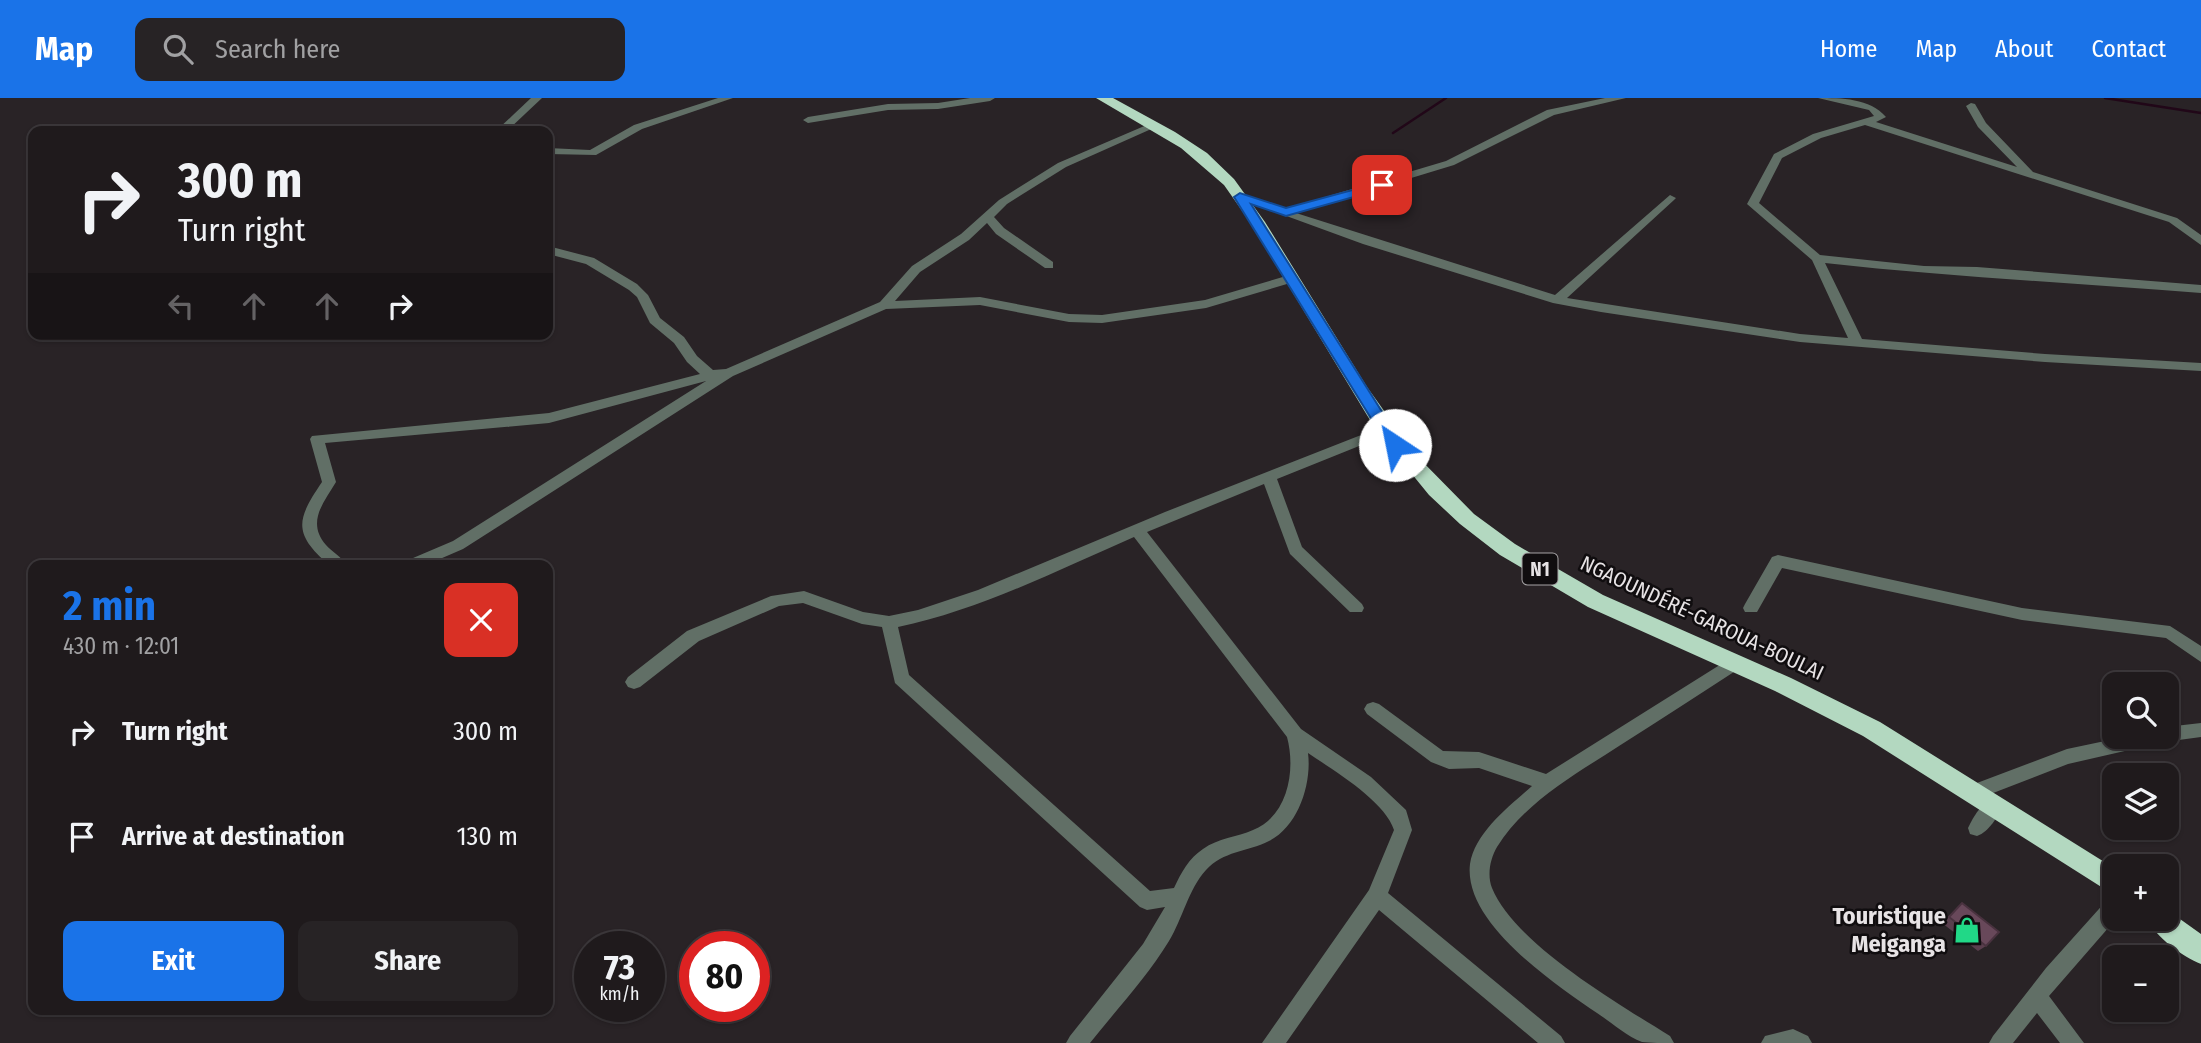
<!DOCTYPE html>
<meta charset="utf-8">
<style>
:root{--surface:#1f1a1c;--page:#272325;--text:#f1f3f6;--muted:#a1a1a3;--line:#3c383b;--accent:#1a73e8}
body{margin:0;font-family:"Fira Sans Condensed",sans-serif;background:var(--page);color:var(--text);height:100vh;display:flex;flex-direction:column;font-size:26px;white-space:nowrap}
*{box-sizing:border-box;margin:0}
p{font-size:23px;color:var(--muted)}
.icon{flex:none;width:38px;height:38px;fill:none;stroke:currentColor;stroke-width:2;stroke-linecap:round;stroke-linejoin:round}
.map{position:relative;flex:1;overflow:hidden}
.details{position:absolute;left:28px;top:462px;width:525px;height:455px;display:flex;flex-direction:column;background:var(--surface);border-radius:14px;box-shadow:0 2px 5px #0004,0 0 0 2px var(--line)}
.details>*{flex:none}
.top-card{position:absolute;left:28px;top:28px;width:525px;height:214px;border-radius:14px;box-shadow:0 2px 5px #0004,0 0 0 2px var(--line);background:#1f1a1c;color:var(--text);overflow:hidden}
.controls{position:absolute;left:2102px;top:574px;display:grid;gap:14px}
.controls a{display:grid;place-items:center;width:77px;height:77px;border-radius:14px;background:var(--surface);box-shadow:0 2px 5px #0004,0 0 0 2px var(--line);font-size:35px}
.speed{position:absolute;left:574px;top:833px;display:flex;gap:14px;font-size:35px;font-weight:700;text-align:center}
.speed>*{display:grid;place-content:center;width:91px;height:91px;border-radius:50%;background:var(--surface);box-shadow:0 2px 5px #0004,0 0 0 2px var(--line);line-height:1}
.speed small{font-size:18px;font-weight:400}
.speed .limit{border:10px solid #d22;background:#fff;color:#111}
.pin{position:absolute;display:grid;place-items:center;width:60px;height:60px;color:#fff;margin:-30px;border-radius:14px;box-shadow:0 4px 10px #0006}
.me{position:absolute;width:77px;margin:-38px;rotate:326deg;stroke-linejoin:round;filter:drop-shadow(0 0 5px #0008)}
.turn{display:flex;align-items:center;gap:24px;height:147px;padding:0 35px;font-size:32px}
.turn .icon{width:91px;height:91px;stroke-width:2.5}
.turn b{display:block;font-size:49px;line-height:60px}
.lanes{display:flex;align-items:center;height:66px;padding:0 35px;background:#0003;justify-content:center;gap:35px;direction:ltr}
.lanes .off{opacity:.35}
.round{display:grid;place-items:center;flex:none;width:74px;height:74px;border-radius:14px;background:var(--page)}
.headline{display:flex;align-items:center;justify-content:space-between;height:119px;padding:0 35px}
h1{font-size:42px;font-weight:700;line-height:52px;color:var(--accent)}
.button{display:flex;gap:14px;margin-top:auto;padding:14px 35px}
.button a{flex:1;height:80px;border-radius:14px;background:var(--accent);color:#fff;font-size:28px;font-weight:700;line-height:80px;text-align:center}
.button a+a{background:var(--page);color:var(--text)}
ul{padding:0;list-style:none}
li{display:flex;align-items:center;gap:21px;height:105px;padding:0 35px}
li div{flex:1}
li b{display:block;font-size:26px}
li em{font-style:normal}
header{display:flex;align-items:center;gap:42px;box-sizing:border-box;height:98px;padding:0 35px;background:var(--accent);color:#fff}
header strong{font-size:33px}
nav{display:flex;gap:38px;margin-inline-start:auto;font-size:24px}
.search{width:490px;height:63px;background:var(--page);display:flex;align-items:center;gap:18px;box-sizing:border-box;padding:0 24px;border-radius:14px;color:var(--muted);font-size:26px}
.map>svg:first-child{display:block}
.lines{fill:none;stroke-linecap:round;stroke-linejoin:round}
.stream{stroke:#210718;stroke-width:2.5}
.minor{fill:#616f66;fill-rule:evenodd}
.highway{fill:#b3d8c0;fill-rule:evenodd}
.wall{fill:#593e4d}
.building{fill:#68485a;stroke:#49323f;stroke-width:2}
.route{fill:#1a73e8;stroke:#114b97;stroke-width:2}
.labels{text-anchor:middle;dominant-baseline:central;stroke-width:5;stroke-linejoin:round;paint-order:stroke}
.shield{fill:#100d0f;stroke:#a6a3a5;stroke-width:2}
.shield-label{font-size:19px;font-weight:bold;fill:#e7e3e5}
.street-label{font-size:21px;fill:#e7e3e5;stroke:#100d0f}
.near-poi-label{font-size:24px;font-weight:bold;fill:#e7e3e5;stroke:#100d0f;text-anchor:end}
</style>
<header>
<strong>Map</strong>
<div class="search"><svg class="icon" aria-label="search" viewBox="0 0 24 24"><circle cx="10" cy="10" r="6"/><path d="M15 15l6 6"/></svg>Search here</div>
<nav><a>Home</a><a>Map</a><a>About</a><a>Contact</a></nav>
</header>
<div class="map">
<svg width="2201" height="945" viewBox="0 0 2201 945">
<rect width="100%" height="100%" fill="#292326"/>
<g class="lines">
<g class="stream">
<path d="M2105,0L2201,15"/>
<path d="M1393,35L1446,0"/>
</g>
<g class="minor">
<path d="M531,0H542L507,33H496Z"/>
<path d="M718,0H733L642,31L596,57L548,56V50L590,52L634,27Z"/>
<path d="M970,0H995L990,3L938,11L888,12L808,25L803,22L808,19L888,6L938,5Z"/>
<path d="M1605,0H1626L1554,17L1454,67L1296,115L1555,197L1670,97L1676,100L1674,102L1567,200L1800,236L1848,240L1812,162L1747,106L1774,56L1813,36L1874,18L1869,12L1818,0C1841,0 1870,0 1886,19L1876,24L2017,69L1978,29L1966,8L1971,5L1975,6L1986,25L2033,74L2177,120L2201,137V147L2169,124L1865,27L1821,40L1782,60L1759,105L1820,157L1924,168L1977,169L2201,187V195C2076,185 1950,179 1825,165L1862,241L2045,256L2201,265V273L2045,264L1800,244L1601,214L1553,205L1363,146L1234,99L1240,96L1285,111L1446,63L1547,12Z"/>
<path d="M1149,26L1158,28L1066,69L1007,106L994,119L1004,130L1053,164V170H1045L996,136L987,125L969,142L920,174L895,203L980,199L1069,216L1102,217L1205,202L1293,176L1297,177V183L1206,210L1102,225L1069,224L980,207L886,211L733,278L463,451L426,467H404L406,463L453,443L706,283L549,325L325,345L336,384C324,404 306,424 326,447C332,454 341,458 346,467H329C292,435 297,421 322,384L310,341L312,338L549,315L700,276L687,264L674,245L650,225L637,199L629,192L586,166L548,156V148L594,160L637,186L648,197L660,220L684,239L697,258L713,272L726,271L880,204L912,168L961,136L999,102L1058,65Z"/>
<path d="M1384,328L1391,333L1389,336L1277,381L1302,449L1362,506L1364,510L1362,514H1350L1290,456L1264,386L1147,434L1301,631L1371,679L1406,712L1412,732L1388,795L1561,938L1565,945H1538L1379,812L1286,945H1262L1369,792L1394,732C1385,703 1333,672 1308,655C1312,686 1298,729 1269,743C1247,754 1223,753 1206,772C1188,792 1183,820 1169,843C1147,879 1117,911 1090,945H1066L1070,938L1143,846L1165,809L1147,812L1140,809L895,585L882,529L862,526L803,505L779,508L699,543L640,589L634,591L628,589L625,584L628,579L687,533L771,498L804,493L863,514L889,518L918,512L978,492L1165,414ZM1134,439L1287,639C1296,672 1288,718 1253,732C1237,739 1218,740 1203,751C1189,760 1181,775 1174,790L1150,793L909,577L898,529C980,512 1058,472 1134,439Z"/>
<path d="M1778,457L2022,510L2170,528L2201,548V564L2166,540L2022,522L1782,470L1757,514H1745L1743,510L1745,506L1772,459Z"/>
<path d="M1734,558L1740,560L1742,565L1740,570C1700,596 1660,622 1619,648C1576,676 1525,704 1497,749C1490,761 1487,777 1492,790C1515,846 1619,906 1670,938L1674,945C1664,945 1650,945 1642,944C1626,938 1611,924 1597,915C1555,886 1463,825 1470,766C1475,734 1510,708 1532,688L1479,670L1449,671L1431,664L1367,616L1364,611L1367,606L1373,604L1379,606L1443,653L1479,654L1546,676Z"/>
<path d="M2201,625V639L2164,644L2068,666L1975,702L1969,700L1966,694L1969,688L2067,651L2124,639H2166V629Z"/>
<path d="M1994,699L2001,701L2003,707C1998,718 1989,734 1977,738L1970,736L1968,730C1973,719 1983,703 1994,699Z"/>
<path d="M2114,800V821H2116L2049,898L2084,945H2060L2037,915L2013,945H1989L1993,938L2046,870L2107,802Z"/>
<path d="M1793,931L1808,938L1812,945H1761L1765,938Z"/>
</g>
<g class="highway">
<path d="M1096,0H1113L1175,34L1207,55L1234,81L1265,124L1367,289L1415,356L1474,416L1515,446L1603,497L1791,580L1880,624L2114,770V797L1863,638L1775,593L1588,509L1500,457L1460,426L1429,397L1376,332L1250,124L1224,87L1181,50Z"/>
<path d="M2166,811L2201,836V866C2183,859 2155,839 2148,821H2166Z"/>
</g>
</g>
<path class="wall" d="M1962,805L1986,848L1978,853L1942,825Z"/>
<path class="building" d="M1962,805L1999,834L1986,848L1949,819Z"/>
<path class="route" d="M1382,84L1387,87L1386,90L1286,118L1251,106L1403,347L1395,352L1390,351L1234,99L1240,95L1286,110Z"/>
<defs>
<g id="shop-bare" transform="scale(2.1)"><path d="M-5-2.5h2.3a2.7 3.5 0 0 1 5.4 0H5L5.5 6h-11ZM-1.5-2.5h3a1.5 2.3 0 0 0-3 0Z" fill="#21d887" stroke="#100d0f" stroke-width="2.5" paint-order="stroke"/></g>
</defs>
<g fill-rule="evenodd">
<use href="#shop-bare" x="1967" y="832"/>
</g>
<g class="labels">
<rect class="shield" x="1522.5" y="455.5" width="35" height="31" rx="5"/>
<g class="shield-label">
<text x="1540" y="471">N1</text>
</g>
<g class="street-label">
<text transform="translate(1702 520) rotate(25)">NGAOUNDÉRÉ-GAROUA-BOULAI</text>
</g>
<g class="near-poi-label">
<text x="1946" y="818">Touristique<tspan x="1946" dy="28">Meiganga</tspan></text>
</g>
</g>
</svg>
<div class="controls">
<a><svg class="icon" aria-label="search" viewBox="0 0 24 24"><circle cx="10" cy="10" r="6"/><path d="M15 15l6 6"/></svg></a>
<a><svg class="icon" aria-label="layers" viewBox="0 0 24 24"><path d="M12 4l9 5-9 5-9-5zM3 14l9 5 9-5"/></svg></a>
<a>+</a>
<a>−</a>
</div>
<div class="speed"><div>73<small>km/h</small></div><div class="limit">80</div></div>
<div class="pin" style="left:1382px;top:87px;background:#d93025"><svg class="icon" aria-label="arrive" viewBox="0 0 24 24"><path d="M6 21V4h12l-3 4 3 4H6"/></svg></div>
<svg class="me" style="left:1395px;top:347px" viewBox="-20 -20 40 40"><circle r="19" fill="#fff"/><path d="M0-13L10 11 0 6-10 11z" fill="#1a73e8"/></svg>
<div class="top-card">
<div class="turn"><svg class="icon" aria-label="right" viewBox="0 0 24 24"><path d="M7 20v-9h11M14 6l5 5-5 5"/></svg><div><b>300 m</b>Turn right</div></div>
<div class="lanes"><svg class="icon off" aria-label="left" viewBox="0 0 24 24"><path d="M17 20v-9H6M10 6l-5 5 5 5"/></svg><svg class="icon off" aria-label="ahead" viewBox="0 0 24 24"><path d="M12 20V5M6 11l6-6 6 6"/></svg><svg class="icon off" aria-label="ahead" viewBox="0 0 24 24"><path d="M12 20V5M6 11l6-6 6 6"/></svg><svg class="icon" aria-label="right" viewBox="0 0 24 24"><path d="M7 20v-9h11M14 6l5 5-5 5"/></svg></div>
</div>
<section class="details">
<div class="headline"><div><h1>2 min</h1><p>430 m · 12:01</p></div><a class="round" style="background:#d93025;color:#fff"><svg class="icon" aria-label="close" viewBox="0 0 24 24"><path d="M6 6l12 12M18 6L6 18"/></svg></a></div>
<ul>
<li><svg class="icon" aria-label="right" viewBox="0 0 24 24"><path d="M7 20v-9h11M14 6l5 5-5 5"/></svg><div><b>Turn right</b></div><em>300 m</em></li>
<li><svg class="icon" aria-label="arrive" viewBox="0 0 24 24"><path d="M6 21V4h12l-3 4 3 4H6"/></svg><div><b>Arrive at destination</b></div><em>130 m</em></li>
</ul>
<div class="button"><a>Exit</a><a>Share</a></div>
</section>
</div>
